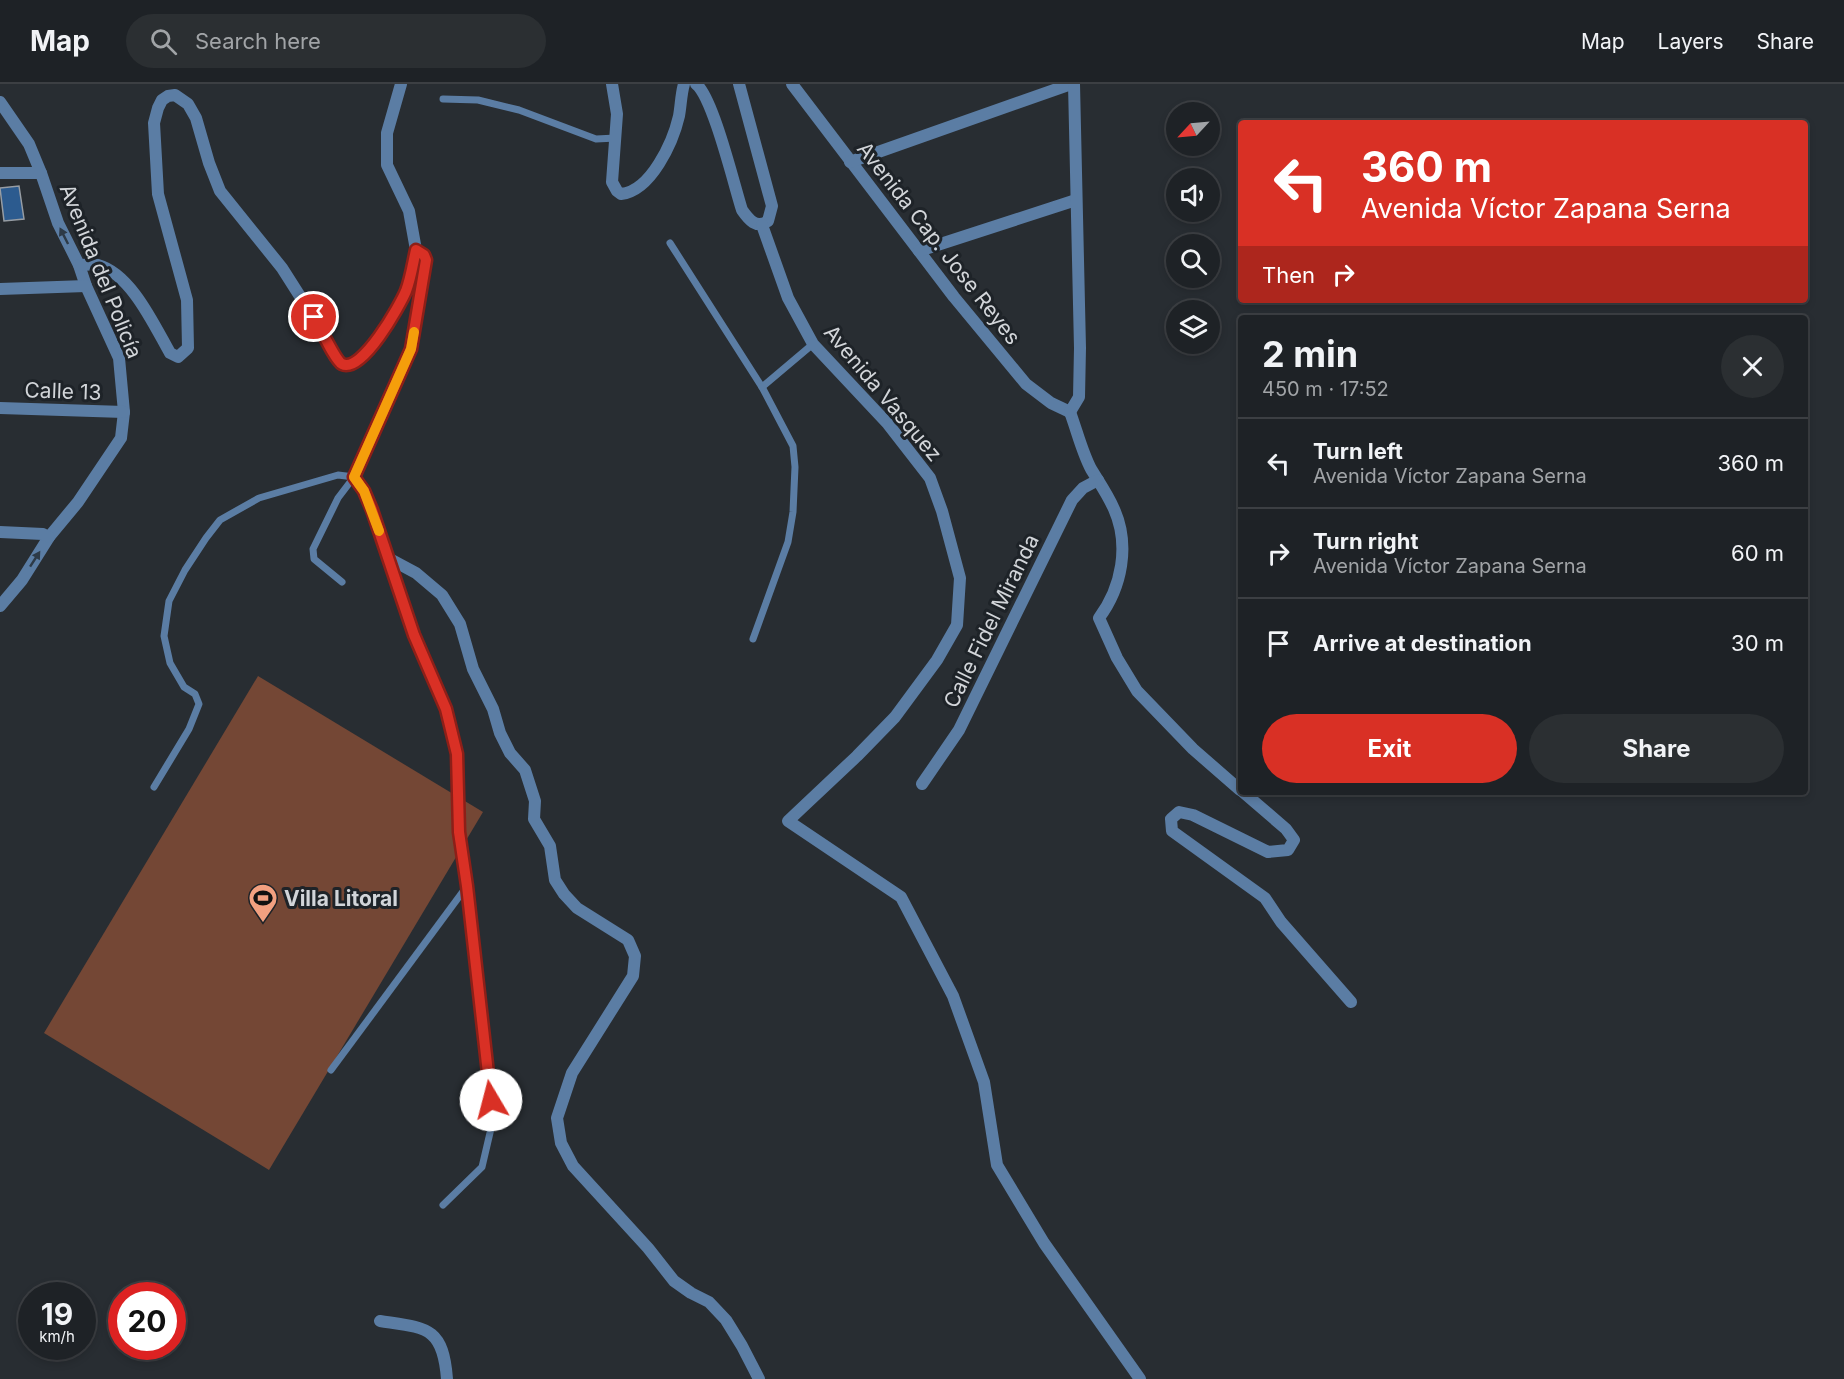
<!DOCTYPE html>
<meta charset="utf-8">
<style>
:root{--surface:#1e2226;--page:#2b2f32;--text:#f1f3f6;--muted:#a1a4a7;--line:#3c3f43;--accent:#d93025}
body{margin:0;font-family:Inter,sans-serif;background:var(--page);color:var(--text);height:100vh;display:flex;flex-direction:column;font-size:22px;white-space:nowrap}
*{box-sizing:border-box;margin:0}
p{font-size:20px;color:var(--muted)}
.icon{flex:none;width:33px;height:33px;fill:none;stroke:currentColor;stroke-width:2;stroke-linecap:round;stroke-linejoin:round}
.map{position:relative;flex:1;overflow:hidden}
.panel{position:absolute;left:1238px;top:231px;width:570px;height:480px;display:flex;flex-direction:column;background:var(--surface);border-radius:6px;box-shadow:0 3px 9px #0003,0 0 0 2px var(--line)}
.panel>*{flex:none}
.hud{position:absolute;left:1238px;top:36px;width:570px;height:183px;border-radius:6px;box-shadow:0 3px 9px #0003,0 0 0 2px var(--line);background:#d93025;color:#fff;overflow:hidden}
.needle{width:39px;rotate:244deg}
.tools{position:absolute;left:1166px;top:18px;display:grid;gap:12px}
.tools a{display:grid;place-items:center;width:54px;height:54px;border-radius:50%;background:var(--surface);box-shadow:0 3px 9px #0003,0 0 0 2px var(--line);font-size:30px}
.speed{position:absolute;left:18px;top:1198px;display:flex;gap:12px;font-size:30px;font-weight:700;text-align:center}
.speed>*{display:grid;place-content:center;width:78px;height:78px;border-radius:50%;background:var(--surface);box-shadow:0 3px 9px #0003,0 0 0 2px var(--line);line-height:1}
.speed small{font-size:15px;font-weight:400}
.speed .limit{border:9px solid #d22;background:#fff;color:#111}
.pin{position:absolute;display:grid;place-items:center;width:51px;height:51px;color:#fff;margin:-26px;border:3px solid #fff;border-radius:50%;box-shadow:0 2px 6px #0007}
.me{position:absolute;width:66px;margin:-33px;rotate:352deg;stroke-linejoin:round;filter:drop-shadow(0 0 4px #0008)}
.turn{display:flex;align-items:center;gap:21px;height:126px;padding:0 24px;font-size:27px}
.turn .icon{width:78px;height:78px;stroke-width:2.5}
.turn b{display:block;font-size:42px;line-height:51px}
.then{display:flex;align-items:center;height:57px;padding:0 24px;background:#0003;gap:12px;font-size:22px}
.round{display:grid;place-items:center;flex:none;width:63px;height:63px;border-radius:32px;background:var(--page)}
.summary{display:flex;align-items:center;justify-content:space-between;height:102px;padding:0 24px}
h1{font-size:36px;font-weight:700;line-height:45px}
.cta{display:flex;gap:12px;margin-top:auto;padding:12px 24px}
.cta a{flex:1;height:69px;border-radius:36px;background:var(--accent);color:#fff;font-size:24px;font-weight:700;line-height:69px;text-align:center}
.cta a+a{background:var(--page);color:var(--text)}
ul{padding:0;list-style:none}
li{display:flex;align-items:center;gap:18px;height:90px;padding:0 24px;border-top:2px solid var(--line)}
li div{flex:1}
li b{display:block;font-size:22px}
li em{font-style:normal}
header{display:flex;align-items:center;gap:36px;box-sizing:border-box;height:84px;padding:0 30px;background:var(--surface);border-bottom:2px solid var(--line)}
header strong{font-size:28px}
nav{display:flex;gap:33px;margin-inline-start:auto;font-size:21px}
.search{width:420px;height:54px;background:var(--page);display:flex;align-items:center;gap:15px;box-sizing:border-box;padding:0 21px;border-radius:33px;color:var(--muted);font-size:22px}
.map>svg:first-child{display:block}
.green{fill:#744735}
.building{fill:#2c5b8f;stroke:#979da4;stroke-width:1.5}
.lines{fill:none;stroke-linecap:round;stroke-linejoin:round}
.service{stroke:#5b7da4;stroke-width:7}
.minor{stroke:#5b7da4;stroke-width:12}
.oneway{fill:#2d3a47}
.route-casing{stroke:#8d1f18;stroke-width:15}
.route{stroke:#d93025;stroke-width:10}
.slow{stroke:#f59e0b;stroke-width:10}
.labels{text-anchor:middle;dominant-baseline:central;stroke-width:6;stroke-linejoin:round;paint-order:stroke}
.street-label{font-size:21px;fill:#d2d5d9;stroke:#1e2328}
.poi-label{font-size:21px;font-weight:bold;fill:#d2d5d9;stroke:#1e2328;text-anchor:start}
</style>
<header>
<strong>Map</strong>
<div class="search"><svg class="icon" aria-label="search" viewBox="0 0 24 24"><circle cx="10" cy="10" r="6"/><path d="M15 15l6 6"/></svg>Search here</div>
<nav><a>Map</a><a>Layers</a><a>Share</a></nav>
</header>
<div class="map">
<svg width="1844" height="1295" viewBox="0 0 1844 1295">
<rect width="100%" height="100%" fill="#282d32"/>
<path class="green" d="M258,592L483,728L269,1086L44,949Z"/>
<path class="building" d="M19,102L24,135L4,137L0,104Z"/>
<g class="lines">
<g class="service">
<path d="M443,15L478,16L519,26L596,55L616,54"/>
<path d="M670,159L762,303L793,362L795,383L793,428L788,458L753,555"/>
<path d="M416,166L424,171L426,176L411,265L354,393L365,407L372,426L414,551L446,625L457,670L459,748L467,802L485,976L493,1036L482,1083L443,1121"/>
<path d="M762,303L813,260"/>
<path d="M154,703L189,645L199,620L195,610L184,603L170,579L164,552L169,517L185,486L206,454L220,436L259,414L338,391L354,393L338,414L313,465L314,475L342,498"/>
<path d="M331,986L467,802"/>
</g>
<g class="minor">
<path d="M612,0L617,30L612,98L617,107L621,110C651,107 673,58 679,32C681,21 681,10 684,0"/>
<path d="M696,0C713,13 734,101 742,126C749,136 756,145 768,137L772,122L739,0"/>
<path d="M792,0L954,213L1026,300L1051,319L1070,328"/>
<path d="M0,18L29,60L41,89L58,139L79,181L86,202L119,274L124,328L121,354L78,418L49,453L22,496L0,522"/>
<path d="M850,78L1071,0"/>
<path d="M0,89H41"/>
<path d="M762,141L788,214L813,260L888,340L930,394L942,427L960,494L957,541L937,576L895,633L857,672L788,737L901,813L953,912L984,998L997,1081L1044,1159L1140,1295"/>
<path d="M919,167L1076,116"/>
<path d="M79,181C85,181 92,180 98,181C131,190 154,241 170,269L178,273L188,264L187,216L158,110L154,39L158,24L162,16L168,12L175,11L188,20L196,34L209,79L220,107L282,184L324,250L334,272L342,280L347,281L353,280L370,265L389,239L407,205L416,166L409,127L387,81V49L401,0"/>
<path d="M0,205L86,202"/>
<path d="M0,324L124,328"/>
<path d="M1070,328C1077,347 1082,368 1091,385C1099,398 1108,411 1114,425C1130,461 1122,503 1099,534L1117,574L1137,607L1193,665L1240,706"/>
<path d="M1070,328L1079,313L1080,264L1074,0"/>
<path d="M0,448L43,450L49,453"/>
<path d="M388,474L416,489L442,511L460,540L473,585L493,625L500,649L510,669L525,686L535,717L534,735L550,762L555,796L564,810L577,824L628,856L635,872L633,892L572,989L557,1034L561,1059L573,1082L648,1164L674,1197L691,1209L709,1218L726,1236L742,1262L759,1295"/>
<path d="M922,700L959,646L1072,416L1083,404L1098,396"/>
<path d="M1243,708L1286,745L1294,756L1288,766L1268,768L1193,731L1179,728L1171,735L1172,747L1265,814L1281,838L1351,918"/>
<path d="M380,1237C426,1244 443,1242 447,1295"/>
</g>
</g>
<defs><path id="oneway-solid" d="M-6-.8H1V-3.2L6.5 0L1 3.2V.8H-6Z" transform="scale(1.5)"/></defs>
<g class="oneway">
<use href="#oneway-solid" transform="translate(64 152) rotate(-117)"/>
<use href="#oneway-solid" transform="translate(35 475) rotate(-57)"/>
</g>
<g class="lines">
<g class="route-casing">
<path id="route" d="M314,233C320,243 335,276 342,280C362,290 400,221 406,207C411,194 413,179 416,166L424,171L426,176L411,265L354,393L364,407L372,426L414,551L446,625L457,670L459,748L467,802L491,1016"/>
</g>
<use href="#route" class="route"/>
<path class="slow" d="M379,447L364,407L354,393L411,265L414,248"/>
</g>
<defs>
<g id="stadium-pin" transform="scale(1.5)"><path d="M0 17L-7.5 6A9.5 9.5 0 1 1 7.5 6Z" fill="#f2a080" stroke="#1e2328"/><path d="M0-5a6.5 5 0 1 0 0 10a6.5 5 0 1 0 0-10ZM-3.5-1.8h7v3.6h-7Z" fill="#111"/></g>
</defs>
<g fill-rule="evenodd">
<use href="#stadium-pin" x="263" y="814"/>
</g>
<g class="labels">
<g class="street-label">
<text transform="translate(939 159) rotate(52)">Avenida Cap. Jose Reyes</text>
<text transform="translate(101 187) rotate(68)">Avenida del Policía</text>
<text transform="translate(63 307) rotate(2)">Calle 13</text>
<text transform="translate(883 309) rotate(50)">Avenida Vasquez</text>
<text transform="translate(991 537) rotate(-64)">Calle Fidel Miranda</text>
</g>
<g class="poi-label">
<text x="284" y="814">Villa Litoral</text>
</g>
</g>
</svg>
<div class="tools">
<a><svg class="needle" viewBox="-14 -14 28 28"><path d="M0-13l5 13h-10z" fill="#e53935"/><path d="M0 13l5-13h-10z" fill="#a1a4a7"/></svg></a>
<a><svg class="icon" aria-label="sound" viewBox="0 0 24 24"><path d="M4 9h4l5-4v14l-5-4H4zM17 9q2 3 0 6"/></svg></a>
<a><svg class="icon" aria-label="search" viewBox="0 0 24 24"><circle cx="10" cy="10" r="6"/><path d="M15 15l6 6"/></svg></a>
<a><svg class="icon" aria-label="layers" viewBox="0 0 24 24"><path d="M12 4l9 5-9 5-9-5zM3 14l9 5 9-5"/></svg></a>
</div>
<div class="speed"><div>19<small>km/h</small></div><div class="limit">20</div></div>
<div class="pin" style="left:314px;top:233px;background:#d93025"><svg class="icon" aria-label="arrive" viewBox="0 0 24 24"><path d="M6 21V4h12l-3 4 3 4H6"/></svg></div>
<svg class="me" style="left:491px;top:1016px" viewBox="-20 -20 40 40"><circle r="19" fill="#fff"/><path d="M0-13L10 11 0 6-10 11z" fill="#d93025"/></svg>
<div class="hud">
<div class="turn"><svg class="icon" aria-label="left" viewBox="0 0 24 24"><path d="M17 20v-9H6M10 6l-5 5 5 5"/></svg><div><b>360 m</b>Avenida Víctor Zapana Serna</div></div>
<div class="then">Then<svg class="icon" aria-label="right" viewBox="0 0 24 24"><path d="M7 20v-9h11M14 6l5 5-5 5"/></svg></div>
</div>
<section class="panel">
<div class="summary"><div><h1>2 min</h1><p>450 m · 17:52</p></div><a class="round"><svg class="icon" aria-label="close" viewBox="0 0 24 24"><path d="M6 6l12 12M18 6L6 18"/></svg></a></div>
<ul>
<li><svg class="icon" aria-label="left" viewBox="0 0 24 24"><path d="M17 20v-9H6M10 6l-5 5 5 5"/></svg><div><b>Turn left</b><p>Avenida Víctor Zapana Serna</p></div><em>360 m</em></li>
<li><svg class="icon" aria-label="right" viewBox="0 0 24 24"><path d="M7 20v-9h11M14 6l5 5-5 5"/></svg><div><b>Turn right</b><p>Avenida Víctor Zapana Serna</p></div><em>60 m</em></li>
<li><svg class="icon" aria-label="arrive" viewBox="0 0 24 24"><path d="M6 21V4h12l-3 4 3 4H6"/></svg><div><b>Arrive at destination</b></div><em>30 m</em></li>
</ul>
<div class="cta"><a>Exit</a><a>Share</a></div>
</section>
</div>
